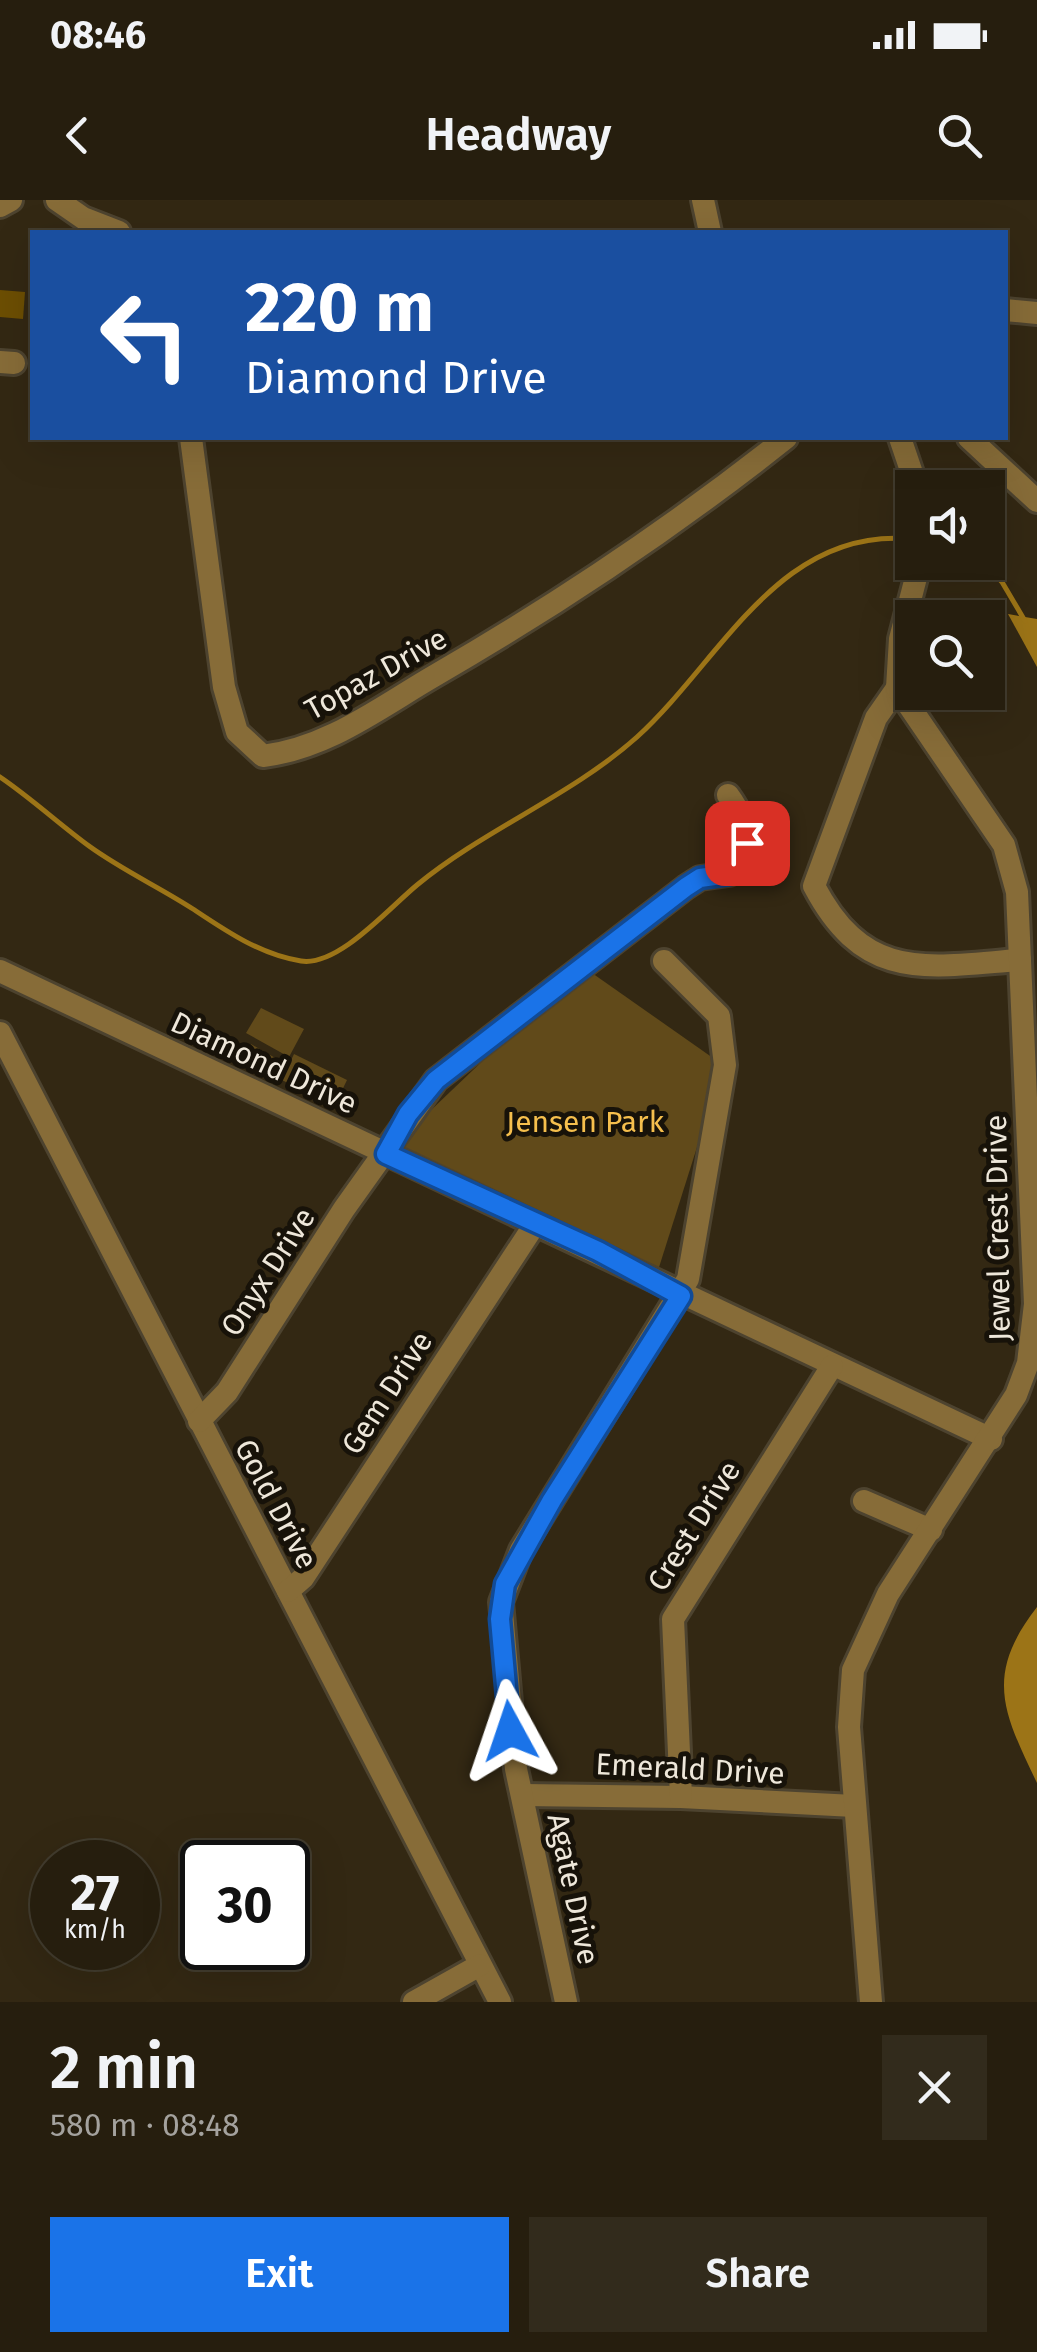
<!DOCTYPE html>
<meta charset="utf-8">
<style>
:root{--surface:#261e0e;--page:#322b1c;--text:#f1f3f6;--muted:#a4a29e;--line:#423c2e;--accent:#1a73e8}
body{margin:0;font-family:"Fira Sans",sans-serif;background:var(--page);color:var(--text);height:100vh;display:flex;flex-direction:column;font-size:38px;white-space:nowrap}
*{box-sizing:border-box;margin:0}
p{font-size:32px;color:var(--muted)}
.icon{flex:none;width:55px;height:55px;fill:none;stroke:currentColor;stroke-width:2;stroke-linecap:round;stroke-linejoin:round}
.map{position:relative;height:1802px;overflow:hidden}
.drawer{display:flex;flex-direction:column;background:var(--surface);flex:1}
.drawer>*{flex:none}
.top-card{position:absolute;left:30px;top:30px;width:978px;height:210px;border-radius:0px;box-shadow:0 10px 40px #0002,0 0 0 2px var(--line);background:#1a4fa0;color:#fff;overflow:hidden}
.tools{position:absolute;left:895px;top:270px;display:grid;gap:20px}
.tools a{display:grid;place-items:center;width:110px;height:110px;border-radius:0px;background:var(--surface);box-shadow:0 10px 40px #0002,0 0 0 2px var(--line);font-size:50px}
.speed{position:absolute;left:30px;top:1640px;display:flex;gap:20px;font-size:50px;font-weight:700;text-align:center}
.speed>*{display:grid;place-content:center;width:130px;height:130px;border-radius:50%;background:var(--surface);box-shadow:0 10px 40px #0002,0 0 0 2px var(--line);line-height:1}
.speed small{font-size:25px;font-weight:400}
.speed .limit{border:5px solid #111;border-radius:15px;background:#fff;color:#111}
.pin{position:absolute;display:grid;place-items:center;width:85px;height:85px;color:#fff;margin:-42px;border-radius:20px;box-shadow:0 5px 15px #0006}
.me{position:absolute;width:110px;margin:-55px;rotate:355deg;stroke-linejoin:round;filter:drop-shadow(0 0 8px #0008)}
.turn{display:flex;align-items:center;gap:35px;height:210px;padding:0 50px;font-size:45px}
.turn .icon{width:130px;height:130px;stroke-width:2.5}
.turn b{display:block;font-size:70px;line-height:85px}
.round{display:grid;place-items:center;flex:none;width:105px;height:105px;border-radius:0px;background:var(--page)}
.summary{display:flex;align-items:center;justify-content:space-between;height:170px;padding:0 50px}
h1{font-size:60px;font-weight:600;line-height:75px}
.primary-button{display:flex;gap:20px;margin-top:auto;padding:20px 50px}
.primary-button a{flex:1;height:115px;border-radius:0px;background:var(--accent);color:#fff;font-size:40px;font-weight:600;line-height:115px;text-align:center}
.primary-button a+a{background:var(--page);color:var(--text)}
.status{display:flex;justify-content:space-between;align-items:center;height:70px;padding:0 50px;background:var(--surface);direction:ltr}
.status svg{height:28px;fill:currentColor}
header{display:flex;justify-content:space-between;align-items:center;height:130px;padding:0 50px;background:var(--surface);font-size:45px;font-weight:600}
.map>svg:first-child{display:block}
.green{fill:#614a1a}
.water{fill:#9c7417}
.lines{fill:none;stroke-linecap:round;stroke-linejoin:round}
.stream{stroke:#9c7417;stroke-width:5}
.building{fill:#6c4e03}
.minor-casing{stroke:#4d432f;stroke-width:28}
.minor{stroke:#876c38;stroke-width:22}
.route-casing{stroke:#114b97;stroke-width:25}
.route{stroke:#1a73e8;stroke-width:18}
.labels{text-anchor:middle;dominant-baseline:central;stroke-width:10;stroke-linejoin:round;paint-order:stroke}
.street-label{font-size:30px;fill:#eee7da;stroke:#171209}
.park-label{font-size:30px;fill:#f6bf4d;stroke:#171209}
</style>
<div class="status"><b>08:46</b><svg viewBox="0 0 49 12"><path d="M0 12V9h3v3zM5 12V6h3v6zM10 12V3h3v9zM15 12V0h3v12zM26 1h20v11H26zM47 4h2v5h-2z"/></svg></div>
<header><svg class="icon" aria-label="back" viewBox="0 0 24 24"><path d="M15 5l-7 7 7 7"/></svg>Headway<svg class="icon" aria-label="search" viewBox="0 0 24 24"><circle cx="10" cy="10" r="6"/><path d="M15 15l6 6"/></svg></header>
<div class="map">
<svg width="1037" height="1802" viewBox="0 0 1037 1802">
<rect width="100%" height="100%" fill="#332813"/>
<g class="green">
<path d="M582,766L723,865L655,1080L386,953Z"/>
<path d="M261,808L304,829L289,857L246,833Z"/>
<path d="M251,844L277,859L270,871L244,855Z"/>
<path d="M294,854L347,880L334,907L282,880Z"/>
</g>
<g class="water">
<path d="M1008,414L1037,419V467Z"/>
<path d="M1037,1407V1583C1003,1512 984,1475 1037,1407Z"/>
</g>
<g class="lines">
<g class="stream">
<path d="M984,362L1002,382L1025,421"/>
<path d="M0,577C31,598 59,624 89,646C122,670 159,687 193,709C226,731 261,755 301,761C338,767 389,708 417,685C485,629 571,596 637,537C721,461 779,326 912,339"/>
</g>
</g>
<path class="building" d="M0,90L25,92L23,119L0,117Z"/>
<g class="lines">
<g class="minor-casing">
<g id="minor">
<path d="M57,0L83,18L119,32"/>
<path d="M703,0L710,32"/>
<path d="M0,6L11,0"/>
<path d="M1005,110L1037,113"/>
<path d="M0,162L14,163"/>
<path d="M191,238L224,487L237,532L263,556C328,548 379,508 434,476C557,405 675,326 786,238"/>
<path d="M900,238L917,288"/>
<path d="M969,238L1037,301"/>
<path d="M897,488L876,518L814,686C865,783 926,767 1020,760"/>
<path d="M0,771L991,1239"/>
<path d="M0,833L500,1802"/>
<path d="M199,1221L227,1192L344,1009L436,880L686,687L700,678L729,674C753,644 749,624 728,595"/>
<path d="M864,1301L931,1330"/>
<path d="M288,1391L303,1378L535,1024"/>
<path d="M523,1595L681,1597L854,1606"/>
<path d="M681,1597L673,1419L832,1166"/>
<path d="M414,1802L480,1765"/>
<path d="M566,1802L516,1569L501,1402L521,1350L688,1079L725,865L719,816L664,761"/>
<path d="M871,1802L849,1527L853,1470L888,1394L1016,1195L1028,1163L1035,1104L1017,692L1004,645L897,488L900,439L920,362"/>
</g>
</g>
<use href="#minor" class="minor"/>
</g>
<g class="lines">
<g class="route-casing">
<path id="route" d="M510,1531L500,1419L505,1384L552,1300L681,1096L598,1051L386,954L408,914L436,880L686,687L700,678L729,674L747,643"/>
</g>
<use href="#route" class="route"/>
</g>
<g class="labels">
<g class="street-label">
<text transform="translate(376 474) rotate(-29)">Topaz Drive</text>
<text transform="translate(264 863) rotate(25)">Diamond Drive</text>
<text transform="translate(998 1028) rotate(-91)">Jewel Crest Drive</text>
<text transform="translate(268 1072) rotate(-57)">Onyx Drive</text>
<text transform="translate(387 1193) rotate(-57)">Gem Drive</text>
<text transform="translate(276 1304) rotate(62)">Gold Drive</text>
<text transform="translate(694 1326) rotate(-58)">Crest Drive</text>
<text transform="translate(690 1569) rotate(3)">Emerald Drive</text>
<text transform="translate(573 1689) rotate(78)">Agate Drive</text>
</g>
<g class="park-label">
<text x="585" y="922">Jensen Park</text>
</g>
</g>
</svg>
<div class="tools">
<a><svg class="icon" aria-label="sound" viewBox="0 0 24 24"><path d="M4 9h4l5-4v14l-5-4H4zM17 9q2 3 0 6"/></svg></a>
<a><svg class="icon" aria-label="search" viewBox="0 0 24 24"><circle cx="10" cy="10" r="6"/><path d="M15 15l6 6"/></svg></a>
</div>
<div class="speed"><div>27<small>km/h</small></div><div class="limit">30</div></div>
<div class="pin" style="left:747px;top:643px;background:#d93025"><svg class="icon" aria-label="arrive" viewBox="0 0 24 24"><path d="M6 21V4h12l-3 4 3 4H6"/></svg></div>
<svg class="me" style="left:510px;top:1531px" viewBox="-20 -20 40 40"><path d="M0-17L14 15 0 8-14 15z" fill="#1a73e8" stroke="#fff" stroke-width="4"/></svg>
<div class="top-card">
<div class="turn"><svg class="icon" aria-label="left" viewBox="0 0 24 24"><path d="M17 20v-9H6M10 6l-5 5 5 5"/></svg><div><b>220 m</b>Diamond Drive</div></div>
</div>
</div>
<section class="drawer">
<div class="summary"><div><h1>2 min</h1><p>580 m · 08:48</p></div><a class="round"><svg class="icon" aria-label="close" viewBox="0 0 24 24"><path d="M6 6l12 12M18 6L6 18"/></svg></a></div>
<div class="primary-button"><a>Exit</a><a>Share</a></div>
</section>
